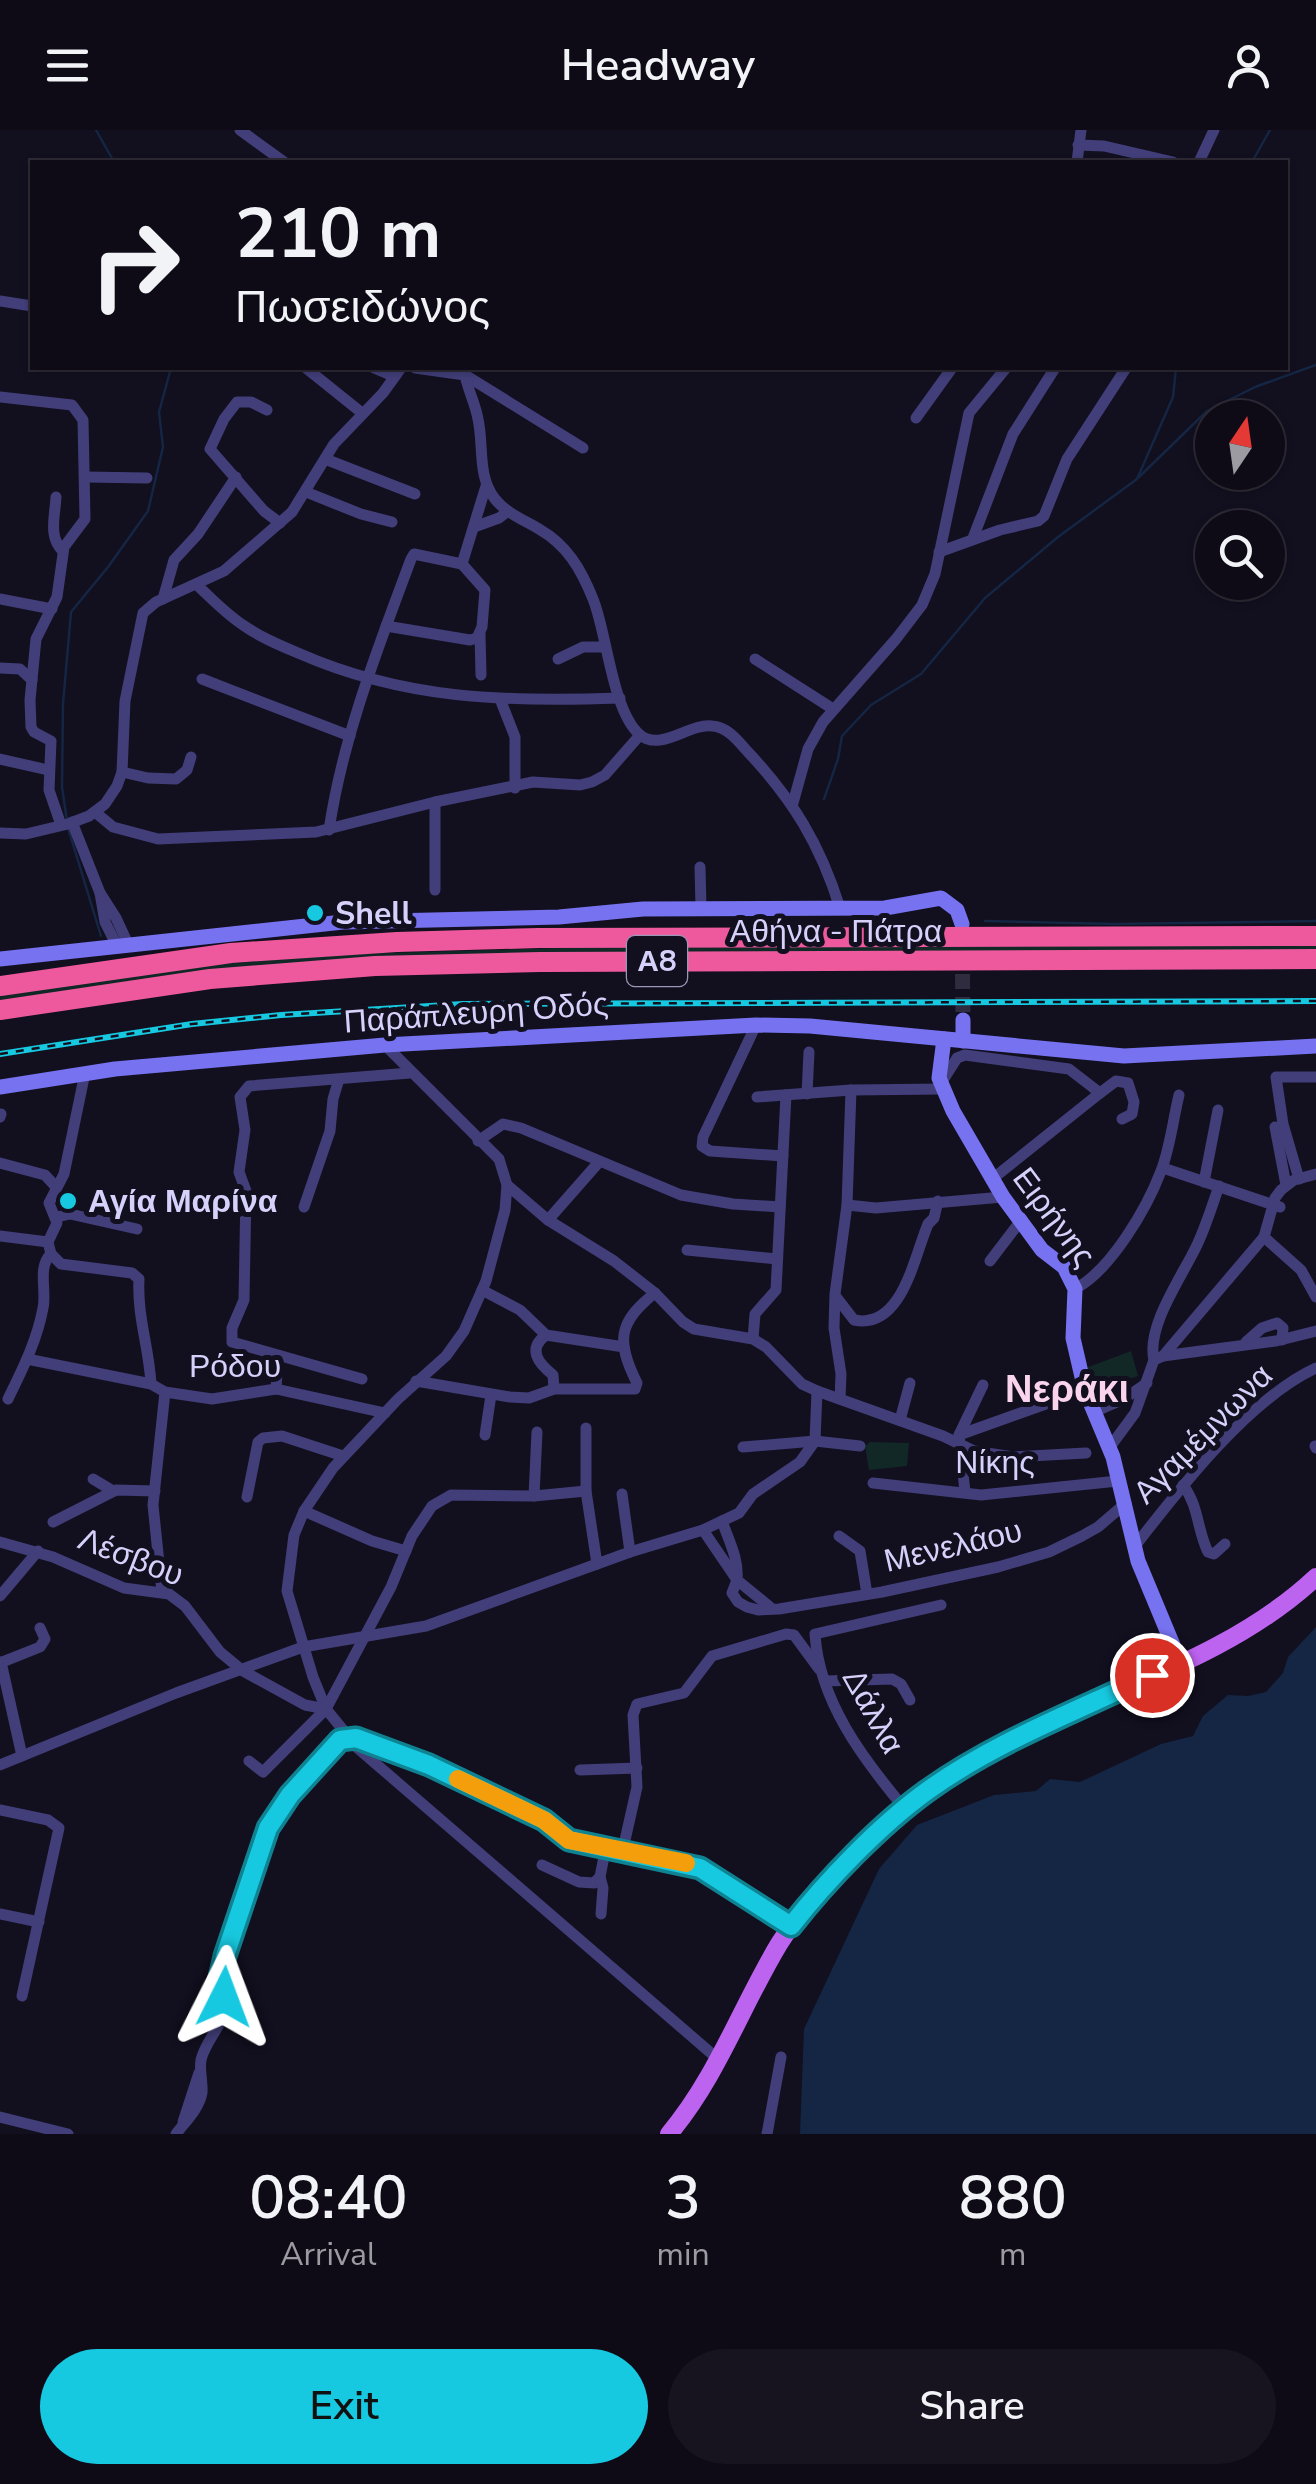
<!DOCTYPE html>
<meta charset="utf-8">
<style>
:root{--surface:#0e0b17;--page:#171420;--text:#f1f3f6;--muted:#9b9ba1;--line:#2e2b36;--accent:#17c9e0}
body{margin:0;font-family:"Nunito Sans",sans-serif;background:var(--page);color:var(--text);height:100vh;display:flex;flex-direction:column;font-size:38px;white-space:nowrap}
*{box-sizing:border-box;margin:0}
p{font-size:32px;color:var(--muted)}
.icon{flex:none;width:55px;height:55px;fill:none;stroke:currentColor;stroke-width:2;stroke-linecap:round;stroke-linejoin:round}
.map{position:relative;height:2004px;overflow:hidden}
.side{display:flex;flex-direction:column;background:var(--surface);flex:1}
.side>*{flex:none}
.hud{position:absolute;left:30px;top:30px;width:1258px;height:210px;border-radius:0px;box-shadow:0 2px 8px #0004,0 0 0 2px var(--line);background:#0e0b17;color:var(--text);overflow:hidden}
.needle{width:65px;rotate:13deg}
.tools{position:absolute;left:1195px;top:270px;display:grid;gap:20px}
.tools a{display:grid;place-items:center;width:90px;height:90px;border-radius:50%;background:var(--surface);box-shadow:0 2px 8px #0004,0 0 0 2px var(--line);font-size:50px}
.pin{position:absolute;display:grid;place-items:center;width:85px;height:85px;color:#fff;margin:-42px;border:5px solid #fff;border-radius:50%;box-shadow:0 2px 10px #0007}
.me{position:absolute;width:110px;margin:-55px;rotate:3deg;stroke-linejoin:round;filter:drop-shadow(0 0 8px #0008)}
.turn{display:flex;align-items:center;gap:35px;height:210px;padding:0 40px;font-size:45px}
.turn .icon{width:130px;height:130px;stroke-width:2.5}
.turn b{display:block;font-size:70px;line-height:85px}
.eta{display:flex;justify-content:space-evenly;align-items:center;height:170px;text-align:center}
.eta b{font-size:60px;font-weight:600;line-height:70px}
.cta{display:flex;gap:20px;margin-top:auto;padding:20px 40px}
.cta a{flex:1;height:115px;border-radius:60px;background:var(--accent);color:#111;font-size:40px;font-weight:600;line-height:115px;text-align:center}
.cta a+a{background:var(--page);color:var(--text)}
header{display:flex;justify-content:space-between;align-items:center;height:130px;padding:0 40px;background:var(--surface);font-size:45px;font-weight:600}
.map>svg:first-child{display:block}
.green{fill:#122827}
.water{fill:#142643}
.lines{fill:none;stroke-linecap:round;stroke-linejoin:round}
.stream{stroke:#142643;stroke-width:2.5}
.secondary-tunnel{stroke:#2f2c40;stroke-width:15;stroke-dasharray:15 8;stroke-linecap:butt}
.street{stroke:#413e79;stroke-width:11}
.secondary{stroke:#7772f0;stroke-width:15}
.primary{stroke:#bc63ef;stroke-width:18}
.highway{stroke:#ee599e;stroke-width:20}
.rail-casing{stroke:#17c9e0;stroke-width:6}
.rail{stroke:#120f1f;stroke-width:2.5;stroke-dasharray:8;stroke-linecap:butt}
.route-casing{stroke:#0f8392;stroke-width:25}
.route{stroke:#17c9e0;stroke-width:18}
.slow{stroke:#f59e0b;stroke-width:18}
.poi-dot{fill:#17c9e0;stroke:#120f1f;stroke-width:4}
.labels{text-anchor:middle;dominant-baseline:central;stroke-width:10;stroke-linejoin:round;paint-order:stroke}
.shield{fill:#120f1f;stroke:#9b97b8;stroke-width:2.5}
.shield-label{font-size:30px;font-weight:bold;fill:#d6d1fa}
.poi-label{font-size:32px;font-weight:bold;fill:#d6d1fa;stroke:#120f1f;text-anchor:start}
.street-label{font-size:32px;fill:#d6d1fa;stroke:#120f1f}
.quarter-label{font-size:38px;font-weight:bold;fill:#fad3ec;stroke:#120f1f}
</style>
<header><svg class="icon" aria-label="menu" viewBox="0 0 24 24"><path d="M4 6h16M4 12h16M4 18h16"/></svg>Headway<svg class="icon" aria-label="person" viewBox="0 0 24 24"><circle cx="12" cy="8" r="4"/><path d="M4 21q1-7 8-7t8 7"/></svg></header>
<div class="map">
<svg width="1316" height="2004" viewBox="0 0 1316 2004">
<rect width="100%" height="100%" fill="#120f1f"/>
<g class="green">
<path d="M1316,815V820L351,829L209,840L0,870V865L208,835L350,824L564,818Z"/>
<path d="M1131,1221L1138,1246L1091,1261L1086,1238Z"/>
<path d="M870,1312L909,1313L907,1336L869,1340L865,1316Z"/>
</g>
<path class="water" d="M1316,1497V2004H800L804,1899L879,1739L917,1695L994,1665L1036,1661L1050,1649L1080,1652L1161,1614L1193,1606L1203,1586L1228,1565L1248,1566L1266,1562L1283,1543L1288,1527Z"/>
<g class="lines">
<g class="stream">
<path d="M96,0L114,32"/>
<path d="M1252,32L1270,0"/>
<path d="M1139,347L1207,281L1255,257L1316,235"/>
<path d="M824,669L838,629L842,606L871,575L921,544L985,468L1058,407L1137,349L1173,267L1176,238"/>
<path d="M67,691L62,657L63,574L71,482L108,437L148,381L163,317L159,282L171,238"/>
<path d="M68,698L101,806"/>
<path d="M985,791L1114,794L1316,791"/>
</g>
<path class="secondary-tunnel" d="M962,798L963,890"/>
<g class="street">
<path d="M240,0L284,32"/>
<path d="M1078,15L1104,16L1173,32"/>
<path d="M1077,32L1081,0"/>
<path d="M1199,32L1214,0"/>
<path d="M0,171L32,176"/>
<path d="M306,238L362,283"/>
<path d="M374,238L393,246"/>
<path d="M415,238L465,245L583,318"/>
<path d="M464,238C465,255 475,271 478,289C484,316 477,346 495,369C506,383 524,390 539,399C567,415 581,439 593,469C607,503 612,581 640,605C661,622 689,593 712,596C728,597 738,611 748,622C793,670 820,714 840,778"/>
<path d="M0,267L72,275L83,290L85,389L64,417L57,467L36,509L30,570L31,597L34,602L51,611L49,660L61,695"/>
<path d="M267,280L251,272H237L224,289L210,319L264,381L280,393"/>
<path d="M916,288L952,238"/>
<path d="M325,329L415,364"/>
<path d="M86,347L147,348"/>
<path d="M306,362L361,384L392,392"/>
<path d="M56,367C55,386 48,408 63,421"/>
<path d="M474,397L499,388L508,381"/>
<path d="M973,408L1013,304L1055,238"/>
<path d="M939,422L1000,400L1038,391L1044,386L1067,329L1126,238"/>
<path d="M197,455C212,469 226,484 243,495C260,507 279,515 298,523C405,570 505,572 620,568"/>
<path d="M0,469L52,479"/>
<path d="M163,469L174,430L198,404L236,347"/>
<path d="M386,496L470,510L477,508L482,497L485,460L462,434"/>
<path d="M480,504L481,545"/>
<path d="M558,529L583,517H604"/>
<path d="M755,529L833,579"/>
<path d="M0,538L20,539L32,550"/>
<path d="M202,549L350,606"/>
<path d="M500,569L515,607V658"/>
<path d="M0,629L48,640"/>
<path d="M122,642L148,648L176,649L187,640L191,627"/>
<path d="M435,672V760"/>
<path d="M793,673L808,619L823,592L896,509L922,475L935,444L969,283L1006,238"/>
<path d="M95,682L113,697L158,709L316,702L435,672L533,652L580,655L592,652L605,645L640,605"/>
<path d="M72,692L100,763L105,792L117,816"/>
<path d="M329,700C343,606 378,518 411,429L414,424L462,434L486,356"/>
<path d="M0,703L26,704L68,694L89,686L105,674L117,656L122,642L125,571L143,483L156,472L224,441L292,382L334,314L383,263L401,238"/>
<path d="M700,737L701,778"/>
<path d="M100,763L116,788L129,816"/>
<path d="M756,895L703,1007L702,1016L710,1021L783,1026"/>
<path d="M385,915L499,1029L507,1055L505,1080L486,1151L464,1201L446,1226L398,1269L333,1338L304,1381L294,1405L287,1461L313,1547L326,1579L344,1601L356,1608L429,1635L506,1671L544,1690L569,1710L700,1738L791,1796"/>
<path d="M943,950L957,928L965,925L1069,939L1100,963L1116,951L1128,953L1134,972L1132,984L1122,989"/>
<path d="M807,964L809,922"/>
<path d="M757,967L851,960L943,959"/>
<path d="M0,987L1,984"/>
<path d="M1275,997L1286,1055"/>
<path d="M478,1011L503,994L521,998L681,1065L733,1074L780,1077"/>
<path d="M0,1033L45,1045L56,1057"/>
<path d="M1163,1038L1280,1077"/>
<path d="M1299,1049L1283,994L1276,947H1316"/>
<path d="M991,1050L1100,963"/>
<path d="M1204,1052L1218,980"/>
<path d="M507,1055L548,1090L614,1131L655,1163L683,1192L694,1199L753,1209L766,1217L802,1254L817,1261L943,1306L974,1321L1013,1327L1086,1323"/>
<path d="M847,1075L876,1078L1003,1067"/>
<path d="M304,1077L330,1001L333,969L339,949"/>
<path d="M57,1087L70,1084L137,1099"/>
<path d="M548,1090L599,1032"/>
<path d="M0,1106L48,1112"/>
<path d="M1264,1107L1301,1140L1316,1167"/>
<path d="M48,1112L51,1124L61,1134L132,1143L139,1149C137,1187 149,1217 151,1254"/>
<path d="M48,1112L57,1093L49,1073L64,1044L85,943"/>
<path d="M687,1120L777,1129"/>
<path d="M990,1131L1022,1089"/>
<path d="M1075,1159C1111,1140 1147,1078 1161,1041C1170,1018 1173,990 1179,965"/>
<path d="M482,1160L520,1180L546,1205L624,1217"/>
<path d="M837,1168L854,1190C902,1200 914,1127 928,1094L934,1088L938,1071"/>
<path d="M546,1205C527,1219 538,1233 553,1245L554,1259"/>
<path d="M753,1209L755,1184L776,1160L786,965"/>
<path d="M1246,1212L1262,1198L1277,1193L1283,1198L1282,1210"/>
<path d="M1163,1226L1276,1211L1316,1201"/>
<path d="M27,1229L151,1254L165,1262L212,1269L276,1259L385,1283"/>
<path d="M1154,1230C1146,1196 1182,1147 1197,1115C1206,1096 1212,1076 1219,1056"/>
<path d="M362,1249L232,1212V1198L244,1170L246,1061L239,1042L245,1000L240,967L249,956L410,943"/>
<path d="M416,1251L510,1267L529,1268L554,1259H635L637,1253C616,1211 618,1192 655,1163"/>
<path d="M276,1259L278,1227"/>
<path d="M8,1269C22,1240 37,1211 43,1178C47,1161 37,1137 51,1124"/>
<path d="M840,1269L841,1244L834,1198L835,1164L847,1075L851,960"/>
<path d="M1094,1282L1124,1269L1147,1253"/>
<path d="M900,1290L910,1253"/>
<path d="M586,1298V1361L597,1434L630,1422L622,1364"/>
<path d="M485,1305L491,1265"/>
<path d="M959,1305L1085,1260"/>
<path d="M1315,1316L1316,1318"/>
<path d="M743,1317L815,1311L860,1316"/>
<path d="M1110,1317L1135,1283L1154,1230L1163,1226L1264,1107L1275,1068L1281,1060L1294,1050L1316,1044"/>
<path d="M93,1349L113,1361"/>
<path d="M873,1353L981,1365L1118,1351"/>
<path d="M1183,1355C1199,1376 1197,1400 1208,1422L1214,1424L1225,1414"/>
<path d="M965,1362L959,1305L983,1255"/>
<path d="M534,1366L537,1302"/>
<path d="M247,1367L258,1312L263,1308L282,1306L343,1326"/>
<path d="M304,1381L372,1411L406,1421"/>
<path d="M722,1391C729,1411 739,1429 737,1450L770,1477"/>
<path d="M53,1392L116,1360L155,1361"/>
<path d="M703,1400L737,1450L732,1463L738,1472L747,1477L758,1480L779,1479L882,1462L998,1437L1049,1422L1082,1406L1098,1397L1126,1373"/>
<path d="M839,1406L860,1421L867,1464"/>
<path d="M0,1412L53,1427L124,1458L169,1464L185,1476L220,1522L243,1541L305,1575L326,1579"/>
<path d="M1135,1416C1180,1358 1249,1269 1316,1238"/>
<path d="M630,1422L703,1400L739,1383L753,1364L800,1332L815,1311L817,1261"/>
<path d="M162,1462L153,1375L165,1262"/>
<path d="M0,1466L38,1421"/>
<path d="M1,1532L22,1626"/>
<path d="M0,1533L40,1517L45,1509L40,1498"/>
<path d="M825,1551L892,1549L901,1554L910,1570"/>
<path d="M346,1608L719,1930"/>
<path d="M249,1631L263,1642L326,1579L391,1457L412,1406L432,1376L451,1365L534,1366L586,1361"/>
<path d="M0,1635L176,1563L303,1517L426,1496L597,1434"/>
<path d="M580,1640L637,1638"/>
<path d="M905,1679C863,1629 819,1571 815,1504L941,1475"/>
<path d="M0,1680L48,1690L59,1698L22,1866"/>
<path d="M623,1719L637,1657L633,1585L637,1574L684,1563L712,1526L786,1504L794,1505L819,1539"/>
<path d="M542,1735L579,1752L594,1753L600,1747L606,1716"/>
<path d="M600,1747L603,1758L601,1784"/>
<path d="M0,1784L39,1792"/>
<path d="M0,1987L68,2004"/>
<path d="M183,1992L199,1943"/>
<path d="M176,2004C185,1992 199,1979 202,1963C203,1952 199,1941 201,1930C207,1903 238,1886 218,1856L219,1848L268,1698L290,1665L323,1632L335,1612L352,1608"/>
<path d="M767,2004L781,1927"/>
</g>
<g class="secondary">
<path d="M0,829L343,792L559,787L643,779L885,778L941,768L957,780L962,794"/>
<path d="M944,909L939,948L953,981L1003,1067L1042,1120L1064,1137L1075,1159L1073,1208L1085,1260L1113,1327L1138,1431L1180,1532"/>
<path d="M963,911V890"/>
<path d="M0,957L115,939L385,915L756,895L810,896L1124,926L1316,916"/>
</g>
<path class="primary" d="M669,2004C717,1947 741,1877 779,1814C808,1768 882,1694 926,1662C1042,1575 1210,1547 1316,1447"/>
<g class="highway">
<path d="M0,856L231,823L397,812L539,808L1316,806"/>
<path d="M0,880L210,849L375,836L540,832L1316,829"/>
</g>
<g class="rail-casing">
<path id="rail" d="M0,924L192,894L281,885L463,874L1316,871"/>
</g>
<use href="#rail" class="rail"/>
</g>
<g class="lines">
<g class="route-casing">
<path id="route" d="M224,1867L218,1856L225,1826L268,1698L290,1665L340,1610L356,1608L429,1635L544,1690L569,1710L700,1738L791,1796C827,1750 880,1695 927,1661C995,1612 1077,1581 1152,1545"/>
</g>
<use href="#route" class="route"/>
<path class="slow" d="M458,1649L544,1690L569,1710L686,1733"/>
</g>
<g class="poi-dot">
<circle cx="315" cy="783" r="10"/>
<circle cx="68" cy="1071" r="10"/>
</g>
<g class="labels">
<rect class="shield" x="627" y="806" width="60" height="50" rx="8"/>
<g class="shield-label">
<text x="657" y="831">Α8</text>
</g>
<g class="poi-label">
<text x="335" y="783">Shell</text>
<text x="88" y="1071">Αγία Μαρίνα</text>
</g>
<g class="street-label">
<text x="836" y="801">Αθήνα - Πάτρα</text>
<text transform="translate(476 883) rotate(-4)">Παράπλευρη Οδός</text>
<text transform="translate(1054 1087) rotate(53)">Ειρήνης</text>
<text x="235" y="1236">Ρόδου</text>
<text transform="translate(1203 1304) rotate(-45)">Αγαμέμνωνα</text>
<text x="995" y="1332">Νίκης</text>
<text transform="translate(953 1416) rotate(-13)">Μενελάου</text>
<text transform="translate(131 1427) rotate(21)">Λέσβου</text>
<text transform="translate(873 1581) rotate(61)">Δάλλα</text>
</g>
<g class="quarter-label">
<text x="1067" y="1259">Νεράκι</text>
</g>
</g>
</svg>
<div class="tools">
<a><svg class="needle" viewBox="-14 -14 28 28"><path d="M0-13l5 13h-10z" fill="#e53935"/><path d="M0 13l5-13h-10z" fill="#9b9ba1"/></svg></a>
<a><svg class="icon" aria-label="search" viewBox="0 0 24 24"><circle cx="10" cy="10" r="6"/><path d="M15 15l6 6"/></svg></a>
</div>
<div class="pin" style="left:1152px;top:1545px;background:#d93025"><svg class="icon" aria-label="arrive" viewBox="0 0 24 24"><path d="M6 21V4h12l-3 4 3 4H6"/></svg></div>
<svg class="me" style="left:224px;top:1867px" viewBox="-20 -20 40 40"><path d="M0-17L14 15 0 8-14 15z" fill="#17c9e0" stroke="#fff" stroke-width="4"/></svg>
<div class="hud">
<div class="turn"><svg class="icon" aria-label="right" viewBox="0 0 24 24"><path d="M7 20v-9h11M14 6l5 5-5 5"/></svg><div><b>210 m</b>Πωσειδώνος</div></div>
</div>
</div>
<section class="side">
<div class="eta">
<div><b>08:40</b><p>Arrival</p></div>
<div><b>3</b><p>min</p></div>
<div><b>880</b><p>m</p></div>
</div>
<div class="cta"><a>Exit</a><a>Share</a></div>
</section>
